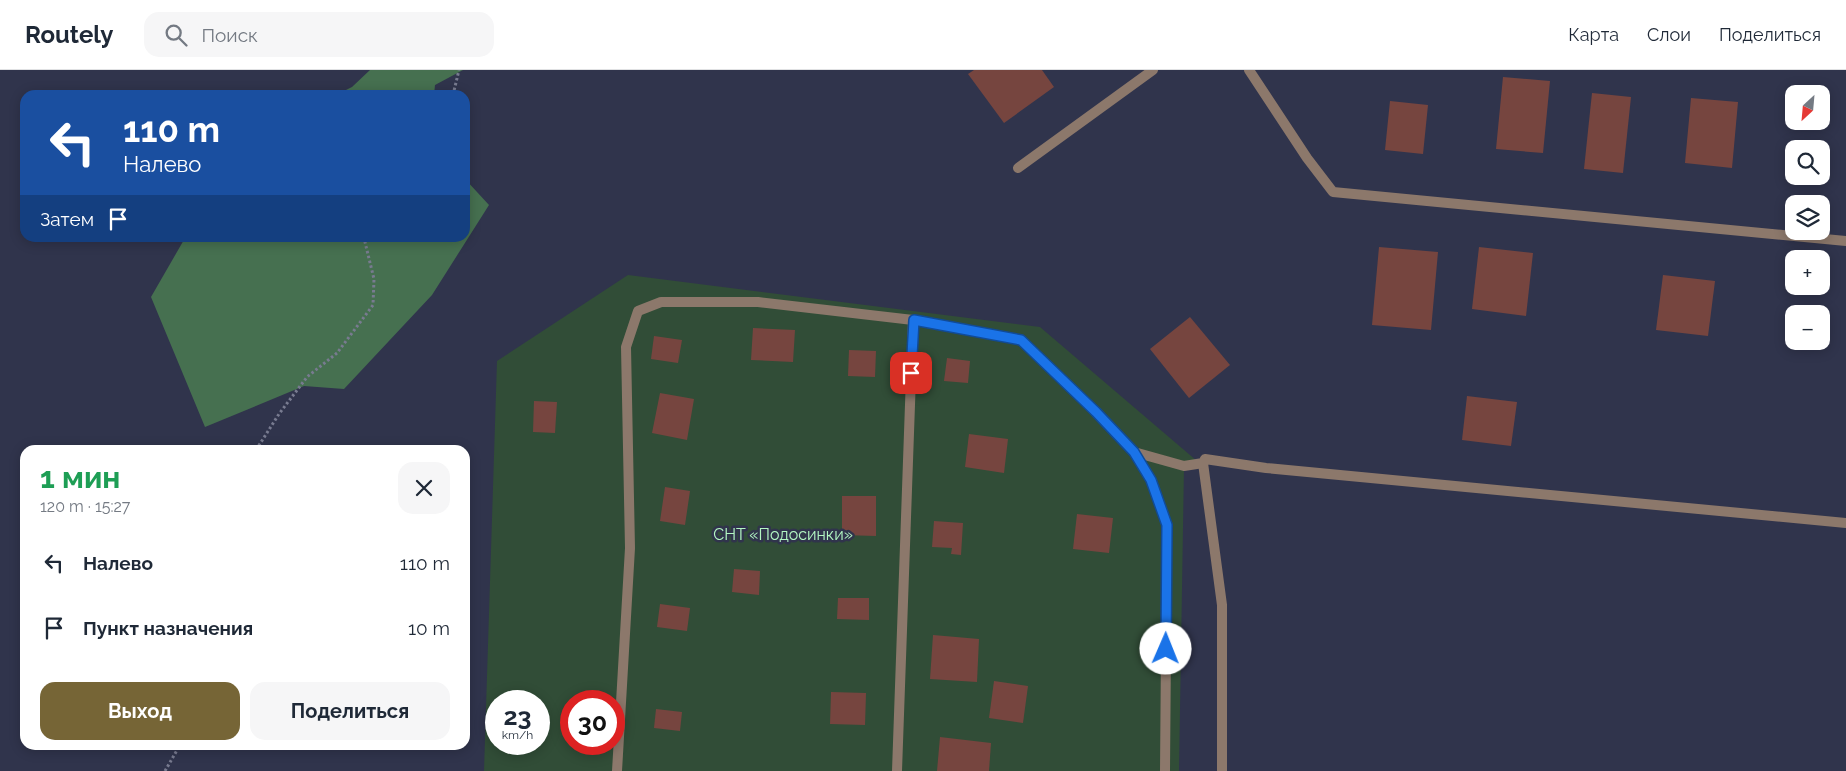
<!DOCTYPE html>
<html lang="ru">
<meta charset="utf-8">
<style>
:root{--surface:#fff;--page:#f6f6f7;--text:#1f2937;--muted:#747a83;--line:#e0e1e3;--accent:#766536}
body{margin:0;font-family:Raleway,sans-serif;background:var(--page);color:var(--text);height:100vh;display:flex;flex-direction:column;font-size:19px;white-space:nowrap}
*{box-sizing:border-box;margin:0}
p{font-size:16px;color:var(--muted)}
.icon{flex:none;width:28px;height:28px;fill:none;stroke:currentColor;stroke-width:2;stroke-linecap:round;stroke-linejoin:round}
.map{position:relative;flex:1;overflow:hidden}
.details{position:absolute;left:20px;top:375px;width:450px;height:305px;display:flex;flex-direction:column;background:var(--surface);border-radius:15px;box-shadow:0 2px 12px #0003}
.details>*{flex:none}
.guide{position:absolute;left:20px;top:20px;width:450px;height:152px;border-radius:15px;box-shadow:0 2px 12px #0003;background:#1a4fa0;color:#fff;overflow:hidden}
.needle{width:32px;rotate:206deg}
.tools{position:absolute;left:1785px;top:15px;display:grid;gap:10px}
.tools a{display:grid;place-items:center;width:45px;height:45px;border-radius:10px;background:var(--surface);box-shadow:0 2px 12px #0003;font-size:25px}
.speed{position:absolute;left:485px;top:620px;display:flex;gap:10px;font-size:25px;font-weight:700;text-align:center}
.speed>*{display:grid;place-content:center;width:65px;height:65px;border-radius:50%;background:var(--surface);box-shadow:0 2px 12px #0003;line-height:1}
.speed small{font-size:12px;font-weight:400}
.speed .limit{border:8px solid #d22;background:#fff;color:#111}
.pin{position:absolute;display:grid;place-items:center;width:42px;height:42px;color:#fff;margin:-21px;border-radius:10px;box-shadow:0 2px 8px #0006}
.me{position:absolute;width:55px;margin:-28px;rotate:1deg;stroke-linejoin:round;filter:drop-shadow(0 0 4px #0008)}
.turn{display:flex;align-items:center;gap:18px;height:105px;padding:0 20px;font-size:22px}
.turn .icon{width:65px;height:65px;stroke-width:2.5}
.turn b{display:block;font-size:35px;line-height:42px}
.then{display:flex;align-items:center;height:48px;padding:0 20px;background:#0003;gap:10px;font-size:19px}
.round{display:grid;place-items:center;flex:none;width:52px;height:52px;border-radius:15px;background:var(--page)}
.summary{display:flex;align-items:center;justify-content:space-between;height:85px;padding:0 20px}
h1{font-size:30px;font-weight:700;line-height:38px;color:#1e9e55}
.action{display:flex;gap:10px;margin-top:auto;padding:10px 20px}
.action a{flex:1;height:58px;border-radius:15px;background:var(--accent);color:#fff;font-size:20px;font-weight:700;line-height:58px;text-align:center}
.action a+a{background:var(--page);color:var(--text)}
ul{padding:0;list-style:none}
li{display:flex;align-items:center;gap:15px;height:65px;padding:0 20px}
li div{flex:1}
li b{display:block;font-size:19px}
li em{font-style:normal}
header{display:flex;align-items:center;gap:30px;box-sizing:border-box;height:70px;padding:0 25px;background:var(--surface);border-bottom:1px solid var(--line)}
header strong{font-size:24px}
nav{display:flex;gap:28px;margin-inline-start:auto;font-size:18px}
.search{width:350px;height:45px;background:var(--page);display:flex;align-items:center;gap:12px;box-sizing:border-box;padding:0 18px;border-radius:15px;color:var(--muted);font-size:19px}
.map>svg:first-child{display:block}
.green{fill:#314d37;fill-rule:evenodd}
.forest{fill:#467050}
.building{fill:#76453f}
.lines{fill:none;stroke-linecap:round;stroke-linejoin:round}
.path{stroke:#787b90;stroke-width:3;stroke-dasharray:2.5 2.5;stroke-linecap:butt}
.lane{stroke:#8c786b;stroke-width:10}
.street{stroke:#8c786b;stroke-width:10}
.route-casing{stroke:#114b97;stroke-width:12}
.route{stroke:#1a73e8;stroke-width:9}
.labels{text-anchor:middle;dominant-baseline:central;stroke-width:5;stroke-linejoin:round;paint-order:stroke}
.park-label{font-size:16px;fill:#b3f7c2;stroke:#30344c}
</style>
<header>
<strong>Routely</strong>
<div class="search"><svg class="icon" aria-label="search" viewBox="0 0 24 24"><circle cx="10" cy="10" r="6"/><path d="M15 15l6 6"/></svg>Поиск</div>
<nav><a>Карта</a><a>Слои</a><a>Поделиться</a></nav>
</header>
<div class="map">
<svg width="1846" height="701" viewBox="0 0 1846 701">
<rect width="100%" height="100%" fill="#30344c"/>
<path class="green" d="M628,205L1040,257L1204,397H1184L1179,701H484L497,291ZM496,631H539V674H496ZM571,631H614V674H571Z"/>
<g class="forest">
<path d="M370,0H463L435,15L434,25H336L352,17Z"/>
<path d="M465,109L489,135L432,225L344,319L304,316L205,357L151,227L185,168H465Z"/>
</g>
<g class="building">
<path d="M974,0H1042L1054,17L1004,53L968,4Z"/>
<path d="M1503,7L1550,11L1543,83L1496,79Z"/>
<path d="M1592,23L1631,27L1623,103L1584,99Z"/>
<path d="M1691,28L1738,32L1732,98L1685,93Z"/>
<path d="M1390,31L1428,35L1423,84L1385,80Z"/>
<path d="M1379,177L1438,182L1431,260L1372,255Z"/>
<path d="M1479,177L1533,183L1526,246L1472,239Z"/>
<path d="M1663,205L1715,211L1708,266L1656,260Z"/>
<path d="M1190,247L1230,295L1189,328L1150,279Z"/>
<path d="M753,258L795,260L793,292L751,290Z"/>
<path d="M654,266L682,270L678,293L651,289Z"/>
<path d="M849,280L876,281L875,307L848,306Z"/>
<path d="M947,288L970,291L968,313L944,311Z"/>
<path d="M660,323L694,329L687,370L652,363Z"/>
<path d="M1467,326L1517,332L1511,376L1462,370Z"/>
<path d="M534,331L557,332L555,363L533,362Z"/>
<path d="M969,364L1008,369L1004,403L965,397Z"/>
<path d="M665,417L690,421L685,455L660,451Z"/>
<path d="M842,426H876V466L842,465Z"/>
<path d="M1077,444L1113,448L1109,483L1073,479Z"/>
<path d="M934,451L963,453L961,485L951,484L952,478L932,477Z"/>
<path d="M734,499L760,501L759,525L732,522Z"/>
<path d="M838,528H869V550L837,549Z"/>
<path d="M660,534L690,538L687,561L657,557Z"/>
<path d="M933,565L979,569L977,612L930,609Z"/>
<path d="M994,611L1028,616L1023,653L989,648Z"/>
<path d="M831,622L866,623L865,655L830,654Z"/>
<path d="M656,639L682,642L680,661L654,658Z"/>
<path d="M940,667L991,673L989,701H937Z"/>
</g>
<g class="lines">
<g class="path">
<path d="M453,25L459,0"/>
<path d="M256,380L279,344L307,307L337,283L373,235L374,209L364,168"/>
<path d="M165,701L180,675"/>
</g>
<g class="lane">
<path d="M1249,0L1307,88L1333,122L1846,171"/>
<path d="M1018,98L1153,0"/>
</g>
<g class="street">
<path d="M1134,382L1151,410L1167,455L1165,701"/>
<path d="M1203,393L1222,535V701"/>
<path d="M617,701L630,478L626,277L638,241L661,232H758L913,250L1021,270L1096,342L1134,382L1184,396L1203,393L1205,389L1266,398L1846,453"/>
<path d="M897,701L913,250"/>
</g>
</g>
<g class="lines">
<g class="route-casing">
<path id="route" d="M911,303L914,250L1021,270L1096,342L1134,382L1151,410L1167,455L1166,579"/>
</g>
<use href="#route" class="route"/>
</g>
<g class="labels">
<g class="park-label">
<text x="783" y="464">СНТ «Подосинки»</text>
</g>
</g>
</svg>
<div class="tools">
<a><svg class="needle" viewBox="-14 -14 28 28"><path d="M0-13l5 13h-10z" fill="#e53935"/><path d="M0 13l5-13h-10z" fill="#747a83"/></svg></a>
<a><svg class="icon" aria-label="search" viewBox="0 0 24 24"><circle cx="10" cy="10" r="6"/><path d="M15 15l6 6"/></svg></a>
<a><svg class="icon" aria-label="layers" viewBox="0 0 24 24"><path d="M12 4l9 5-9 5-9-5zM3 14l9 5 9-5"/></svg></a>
<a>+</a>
<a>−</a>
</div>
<div class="speed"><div>23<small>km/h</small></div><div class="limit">30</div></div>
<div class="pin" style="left:911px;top:303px;background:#d93025"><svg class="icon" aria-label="arrive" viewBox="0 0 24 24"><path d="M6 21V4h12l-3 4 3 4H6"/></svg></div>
<svg class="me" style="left:1166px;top:579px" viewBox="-20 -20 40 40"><circle r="19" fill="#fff"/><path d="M0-13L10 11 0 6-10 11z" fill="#1a73e8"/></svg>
<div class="guide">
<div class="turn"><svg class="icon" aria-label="left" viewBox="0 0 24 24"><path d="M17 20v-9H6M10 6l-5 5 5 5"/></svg><div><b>110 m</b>Налево</div></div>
<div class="then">Затем<svg class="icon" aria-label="arrive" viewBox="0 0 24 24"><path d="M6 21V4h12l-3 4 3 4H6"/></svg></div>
</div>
<section class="details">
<div class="summary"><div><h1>1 мин</h1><p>120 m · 15:27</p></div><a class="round"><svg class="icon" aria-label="close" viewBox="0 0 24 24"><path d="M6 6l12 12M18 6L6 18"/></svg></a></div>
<ul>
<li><svg class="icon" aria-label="left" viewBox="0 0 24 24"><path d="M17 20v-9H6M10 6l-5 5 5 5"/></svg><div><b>Налево</b></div><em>110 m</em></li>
<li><svg class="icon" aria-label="arrive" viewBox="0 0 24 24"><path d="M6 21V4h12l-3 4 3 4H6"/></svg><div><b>Пункт назначения</b></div><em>10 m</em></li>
</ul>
<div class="action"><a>Выход</a><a>Поделиться</a></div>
</section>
</div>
